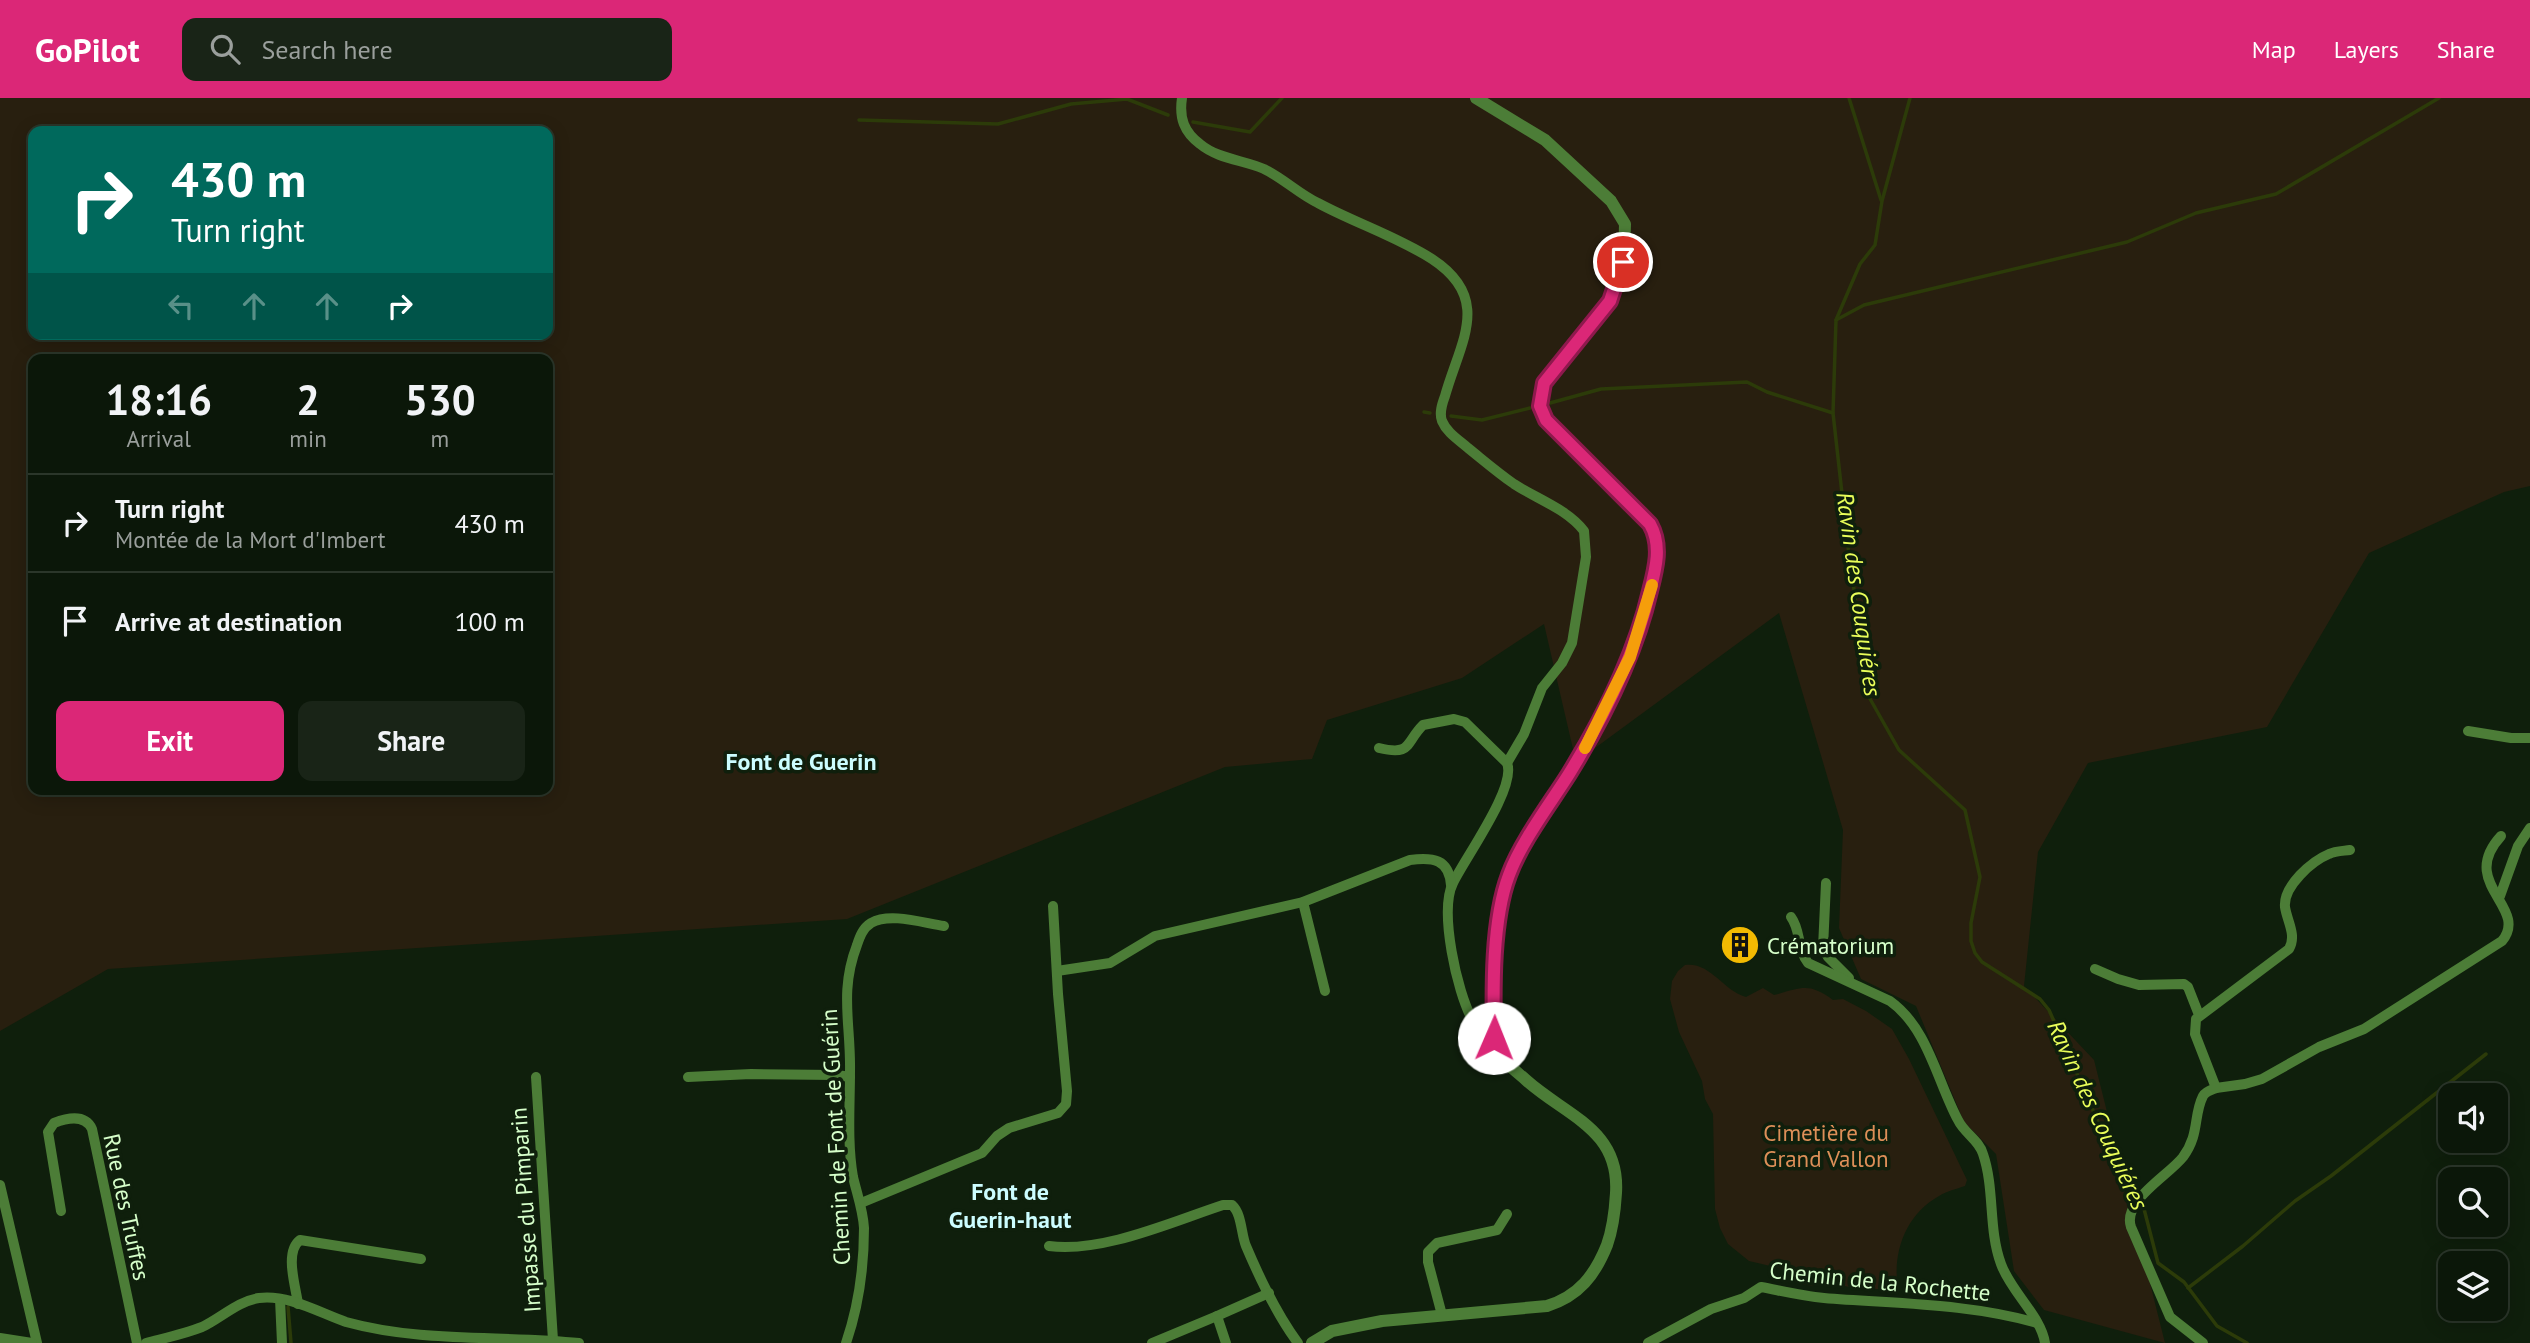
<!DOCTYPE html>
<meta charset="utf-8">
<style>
:root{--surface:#0b1709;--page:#192417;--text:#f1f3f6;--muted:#9a9f9c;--line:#2b362a;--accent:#db2777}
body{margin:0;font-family:"PT Sans",sans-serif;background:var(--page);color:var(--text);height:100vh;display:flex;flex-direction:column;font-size:26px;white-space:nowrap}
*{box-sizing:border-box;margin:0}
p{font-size:23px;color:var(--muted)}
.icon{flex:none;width:38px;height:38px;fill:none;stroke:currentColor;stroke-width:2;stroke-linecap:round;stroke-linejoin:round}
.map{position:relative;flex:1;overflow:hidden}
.panel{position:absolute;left:28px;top:256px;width:525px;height:441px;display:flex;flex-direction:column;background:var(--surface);border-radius:14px;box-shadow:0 4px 18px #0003,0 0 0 2px var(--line)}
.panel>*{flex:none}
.top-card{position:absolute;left:28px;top:28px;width:525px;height:214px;border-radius:14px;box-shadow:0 4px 18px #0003,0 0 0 2px var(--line);background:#00695c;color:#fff;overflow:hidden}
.buttons{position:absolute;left:2438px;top:985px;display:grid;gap:14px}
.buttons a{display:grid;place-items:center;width:70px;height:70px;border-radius:14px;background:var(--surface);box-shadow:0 4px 18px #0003,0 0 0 2px var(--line);font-size:35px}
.pin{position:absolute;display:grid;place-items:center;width:60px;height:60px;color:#fff;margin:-30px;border:4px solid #fff;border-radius:50%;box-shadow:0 2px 7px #0007}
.me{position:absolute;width:77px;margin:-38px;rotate:1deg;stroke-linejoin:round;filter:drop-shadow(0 0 5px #0008)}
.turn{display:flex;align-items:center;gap:24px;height:147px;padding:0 28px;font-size:32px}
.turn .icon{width:91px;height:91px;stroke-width:2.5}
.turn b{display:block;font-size:49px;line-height:60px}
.lanes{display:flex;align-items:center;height:66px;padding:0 28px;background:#0003;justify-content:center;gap:35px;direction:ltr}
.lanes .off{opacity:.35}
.eta{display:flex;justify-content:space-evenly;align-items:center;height:119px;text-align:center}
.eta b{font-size:42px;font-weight:700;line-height:49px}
.button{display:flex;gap:14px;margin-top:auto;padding:14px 28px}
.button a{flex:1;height:80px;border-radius:14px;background:var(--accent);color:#fff;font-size:28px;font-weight:700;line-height:80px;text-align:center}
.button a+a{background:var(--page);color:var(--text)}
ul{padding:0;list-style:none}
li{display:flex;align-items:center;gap:21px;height:98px;padding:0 28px;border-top:2px solid var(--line)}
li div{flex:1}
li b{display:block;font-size:26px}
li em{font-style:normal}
header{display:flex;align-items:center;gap:42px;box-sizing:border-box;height:98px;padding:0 35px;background:var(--accent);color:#fff}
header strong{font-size:33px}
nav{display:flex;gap:38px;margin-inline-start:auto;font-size:24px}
.search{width:490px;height:63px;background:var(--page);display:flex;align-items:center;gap:18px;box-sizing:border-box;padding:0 24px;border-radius:14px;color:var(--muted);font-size:26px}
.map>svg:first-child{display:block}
.green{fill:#281f0f;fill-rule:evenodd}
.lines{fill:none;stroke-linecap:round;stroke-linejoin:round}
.stream{stroke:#2c3b09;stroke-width:3.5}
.minor{stroke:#4c7d37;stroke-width:10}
.tertiary{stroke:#4c7d37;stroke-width:12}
.route-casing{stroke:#8e194d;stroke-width:18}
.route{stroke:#db2777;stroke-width:12}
.slow{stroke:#f59e0b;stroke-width:12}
.labels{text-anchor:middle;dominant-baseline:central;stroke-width:7;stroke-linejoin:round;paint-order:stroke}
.poi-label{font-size:23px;fill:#d6ffca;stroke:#0f1f0c;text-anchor:start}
.park-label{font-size:23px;fill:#dd8f58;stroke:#0f1f0c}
.street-label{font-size:23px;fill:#d6ffca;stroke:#0f1f0c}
.water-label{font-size:24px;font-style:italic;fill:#e9fe59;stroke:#0f1f0c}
.neighbourhood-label{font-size:24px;font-weight:bold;fill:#ccfdff;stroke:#0f1f0c}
</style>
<header>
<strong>GoPilot</strong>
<div class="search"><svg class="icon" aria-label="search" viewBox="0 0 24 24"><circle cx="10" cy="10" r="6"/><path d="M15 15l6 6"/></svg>Search here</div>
<nav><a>Map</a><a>Layers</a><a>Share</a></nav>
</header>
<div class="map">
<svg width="2530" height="1245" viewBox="0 0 2530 1245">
<rect width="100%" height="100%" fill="#0f1f0c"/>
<g class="green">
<path d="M0,0H2530V388L2504,394L2369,455L2267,629L2088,665L2038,754L2024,888L2094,962L2165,1245L2044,1212L2014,1173L1996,1056L1964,1024L1916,908L1861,881L1839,830L1843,732L1779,515L1576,664L1544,526L1462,580L1327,622L1312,661L1225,669L847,821L108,871L0,933ZM33,33H548V236H33ZM33,261H548V691H33Z"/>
<path d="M1685,867C1711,864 1722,892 1746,899L1763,890L1774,897C1802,890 1808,884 1833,902L1843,901L1866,913L1892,931L1909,961L1967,1082L1965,1088C1956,1091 1947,1093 1939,1098C1905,1117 1892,1155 1898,1192L1853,1190L1833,1185L1811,1188L1801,1186L1788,1172L1749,1163L1728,1146L1720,1130L1715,1111L1713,1016L1705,1001L1702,983L1679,934L1670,901L1672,883L1678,873Z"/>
</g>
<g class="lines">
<g class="stream">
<path d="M1849,0L1881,102"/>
<path d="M1910,0L1882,103L1875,147L1860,166L1836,222L1833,315L1848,449L1869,599L1899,652L1965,712L1980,779L1971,825V843L1975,855L1982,864L2040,901L2049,912L2110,1051L2126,1068L2143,1107L2158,1165L2184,1184L2217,1228L2247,1245"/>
<path d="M859,22L998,26L1071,6L1127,1L1168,17"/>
<path d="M1193,24L1250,34L1282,0"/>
<path d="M1836,222L1864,207L2127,144L2196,115L2276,96L2439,0"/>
<path d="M1550,305L1601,291L1747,284L1767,294L1833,315"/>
<path d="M1424,314L1430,315"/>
<path d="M1451,318L1482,322L1530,310"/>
<path d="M2188,1190L2243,1148L2295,1103L2331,1078L2486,956"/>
<path d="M288,1209L291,1245"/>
</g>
<g class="minor">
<path d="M1182,0C1179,20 1184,34 1200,46C1218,61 1243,62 1264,71C1283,80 1299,96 1318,105C1355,125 1396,138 1432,161C1493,201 1460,244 1445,298C1442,306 1439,315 1442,323C1447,335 1459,342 1468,350C1483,362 1498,375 1514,386C1537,401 1567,411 1584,433L1586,459L1572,545L1562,565L1542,590L1524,636L1507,665"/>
<path d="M2468,633L2511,640H2530"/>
<path d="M1379,650C1412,658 1405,645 1423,627L1454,621L1465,624L1507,665C1517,689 1465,760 1453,785C1439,813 1457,894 1472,921C1478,932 1488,941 1496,950"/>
<path d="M1826,785L1823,850L1828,859L1849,880"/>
<path d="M2500,798L2518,748L2530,730"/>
<path d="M1303,804L1325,893"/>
<path d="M1791,819C1801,832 1797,851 1808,865L1890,903C1928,930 1937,983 1958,1022C1964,1035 1979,1042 1983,1056C1995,1091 1988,1131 2001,1166C2011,1194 2041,1218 2045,1245"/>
<path d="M2095,871L2118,881L2139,887L2184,886L2188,889L2199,917"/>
<path d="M1057,873L1110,865L1155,838L1303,804L1410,762C1433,759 1449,761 1451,787"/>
<path d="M536,979L553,1242"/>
<path d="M688,979L751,976L837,977L850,979"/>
<path d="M2216,990L2245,986L2262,981L2319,949L2364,931L2502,843C2530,809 2457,786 2501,738"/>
<path d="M0,1087L37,1245"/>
<path d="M861,1105L982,1055L997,1038L1009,1030L1058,1015L1066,1006L1067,993L1058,896L1053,808"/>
<path d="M61,1113L48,1034L54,1025C67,1020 85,1016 92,1031L137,1245"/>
<path d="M1049,1148C1103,1155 1171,1124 1223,1107H1232C1242,1116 1241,1136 1246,1148C1260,1181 1277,1217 1298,1245"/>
<path d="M280,1201L282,1245"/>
<path d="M298,1206C296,1189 284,1154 300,1142L421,1161"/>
<path d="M1442,1217L1428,1164V1154L1437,1145L1497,1132L1507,1116"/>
<path d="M0,1240L32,1245"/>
<path d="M146,1245C165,1240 184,1236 202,1229C221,1220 238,1203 259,1200C288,1196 320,1215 346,1224C422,1245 501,1237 579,1245"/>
<path d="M846,1245C859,1207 864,1170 864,1130C863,1112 857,1096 853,1079C847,1044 850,1008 850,973C851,926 839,894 857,847C860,838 863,830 871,825C890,814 923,825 944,828"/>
<path d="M1152,1245L1217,1218"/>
<path d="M1226,1245L1217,1218L1269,1195"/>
<path d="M1648,1245L1711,1211L1744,1200L1761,1189C1782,1193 1802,1198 1824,1200C1896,1206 1967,1205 2037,1225"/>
<path d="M2203,1245L2170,1219L2131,1129C2122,1103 2168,1078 2183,1059C2200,1036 2193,1018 2203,998C2206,993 2211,992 2216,990L2195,936L2196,921L2289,851C2297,837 2287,823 2285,809C2283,788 2312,763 2329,756C2335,753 2343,753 2350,752"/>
</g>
<path class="tertiary" d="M1312,1245L1332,1233L1382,1223L1547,1208C1579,1198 1595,1177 1607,1147C1613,1130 1615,1112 1616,1095C1620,1031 1566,1018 1526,982C1516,973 1503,964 1497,952C1489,933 1496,879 1496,857C1497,830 1499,800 1510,774C1522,742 1546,712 1564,684C1601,624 1634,561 1650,492C1656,470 1662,446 1649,426L1546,322L1540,308L1544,285L1610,203L1624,164L1625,126L1611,103L1545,42L1476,0"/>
</g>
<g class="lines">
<g class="route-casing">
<path id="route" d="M1494,940C1493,891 1492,822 1509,777C1521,744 1550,706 1569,676C1604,619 1635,558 1650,493C1656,470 1662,447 1650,426L1546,322L1540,308L1544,285L1610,203L1623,164"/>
</g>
<use href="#route" class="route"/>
<path class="slow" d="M1585,650L1630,559L1652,487"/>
</g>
<defs>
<g id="building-disc" transform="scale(2.0125)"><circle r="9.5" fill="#f3ba02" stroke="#0f1f0c"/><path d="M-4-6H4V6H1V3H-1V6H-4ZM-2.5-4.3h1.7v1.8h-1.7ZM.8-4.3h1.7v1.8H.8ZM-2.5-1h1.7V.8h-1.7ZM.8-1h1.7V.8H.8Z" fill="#111"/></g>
</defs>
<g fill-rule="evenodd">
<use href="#building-disc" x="1740" y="847"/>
</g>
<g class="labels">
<g class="poi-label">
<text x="1767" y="847">Crématorium</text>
</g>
<g class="park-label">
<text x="1826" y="1034">Cimetière du<tspan x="1826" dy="26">Grand Vallon</tspan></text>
</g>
<g class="street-label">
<text transform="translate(835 1039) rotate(-93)">Chemin de Font de Guérin</text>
<text transform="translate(127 1109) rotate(78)">Rue des Truffes</text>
<text transform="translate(525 1112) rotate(-94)">Impasse du Pimparin</text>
<text transform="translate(1880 1183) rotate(6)">Chemin de la Rochette</text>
</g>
<g class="water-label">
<text transform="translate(1859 496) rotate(82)">Ravin des Couquiéres</text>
<text transform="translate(2098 1017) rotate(65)">Ravin des Couquiéres</text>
</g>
<g class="neighbourhood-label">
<text x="801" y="663">Font de Guerin</text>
<text x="1010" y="1093">Font de<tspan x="1010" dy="28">Guerin-haut</tspan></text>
</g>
</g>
</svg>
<div class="buttons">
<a><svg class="icon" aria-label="sound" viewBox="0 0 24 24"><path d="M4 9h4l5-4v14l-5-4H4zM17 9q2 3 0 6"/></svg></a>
<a><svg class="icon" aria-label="search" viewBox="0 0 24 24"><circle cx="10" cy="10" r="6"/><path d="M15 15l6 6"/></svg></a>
<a><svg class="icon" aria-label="layers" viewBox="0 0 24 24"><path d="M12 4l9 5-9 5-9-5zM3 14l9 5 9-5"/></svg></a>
</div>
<div class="pin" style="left:1623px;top:164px;background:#d93025"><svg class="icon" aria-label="arrive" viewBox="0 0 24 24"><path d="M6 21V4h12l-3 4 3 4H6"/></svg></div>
<svg class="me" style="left:1494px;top:940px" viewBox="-20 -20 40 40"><circle r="19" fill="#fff"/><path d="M0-13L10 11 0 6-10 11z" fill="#db2777"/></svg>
<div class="top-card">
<div class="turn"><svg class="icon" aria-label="right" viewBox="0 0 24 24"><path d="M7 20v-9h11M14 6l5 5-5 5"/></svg><div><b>430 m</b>Turn right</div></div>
<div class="lanes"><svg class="icon off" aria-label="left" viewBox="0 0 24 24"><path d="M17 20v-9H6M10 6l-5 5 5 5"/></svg><svg class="icon off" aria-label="ahead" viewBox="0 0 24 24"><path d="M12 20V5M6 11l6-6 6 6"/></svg><svg class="icon off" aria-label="ahead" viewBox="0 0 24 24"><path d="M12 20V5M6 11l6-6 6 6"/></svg><svg class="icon" aria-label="right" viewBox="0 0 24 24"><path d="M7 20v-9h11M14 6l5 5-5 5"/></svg></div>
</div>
<section class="panel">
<div class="eta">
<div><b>18:16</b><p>Arrival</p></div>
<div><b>2</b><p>min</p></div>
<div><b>530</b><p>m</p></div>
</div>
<ul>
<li><svg class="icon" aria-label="right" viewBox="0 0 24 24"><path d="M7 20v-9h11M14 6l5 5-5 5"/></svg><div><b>Turn right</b><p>Montée de la Mort d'Imbert</p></div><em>430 m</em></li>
<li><svg class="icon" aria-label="arrive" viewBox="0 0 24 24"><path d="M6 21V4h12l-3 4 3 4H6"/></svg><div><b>Arrive at destination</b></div><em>100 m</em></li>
</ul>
<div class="button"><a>Exit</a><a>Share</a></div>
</section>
</div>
